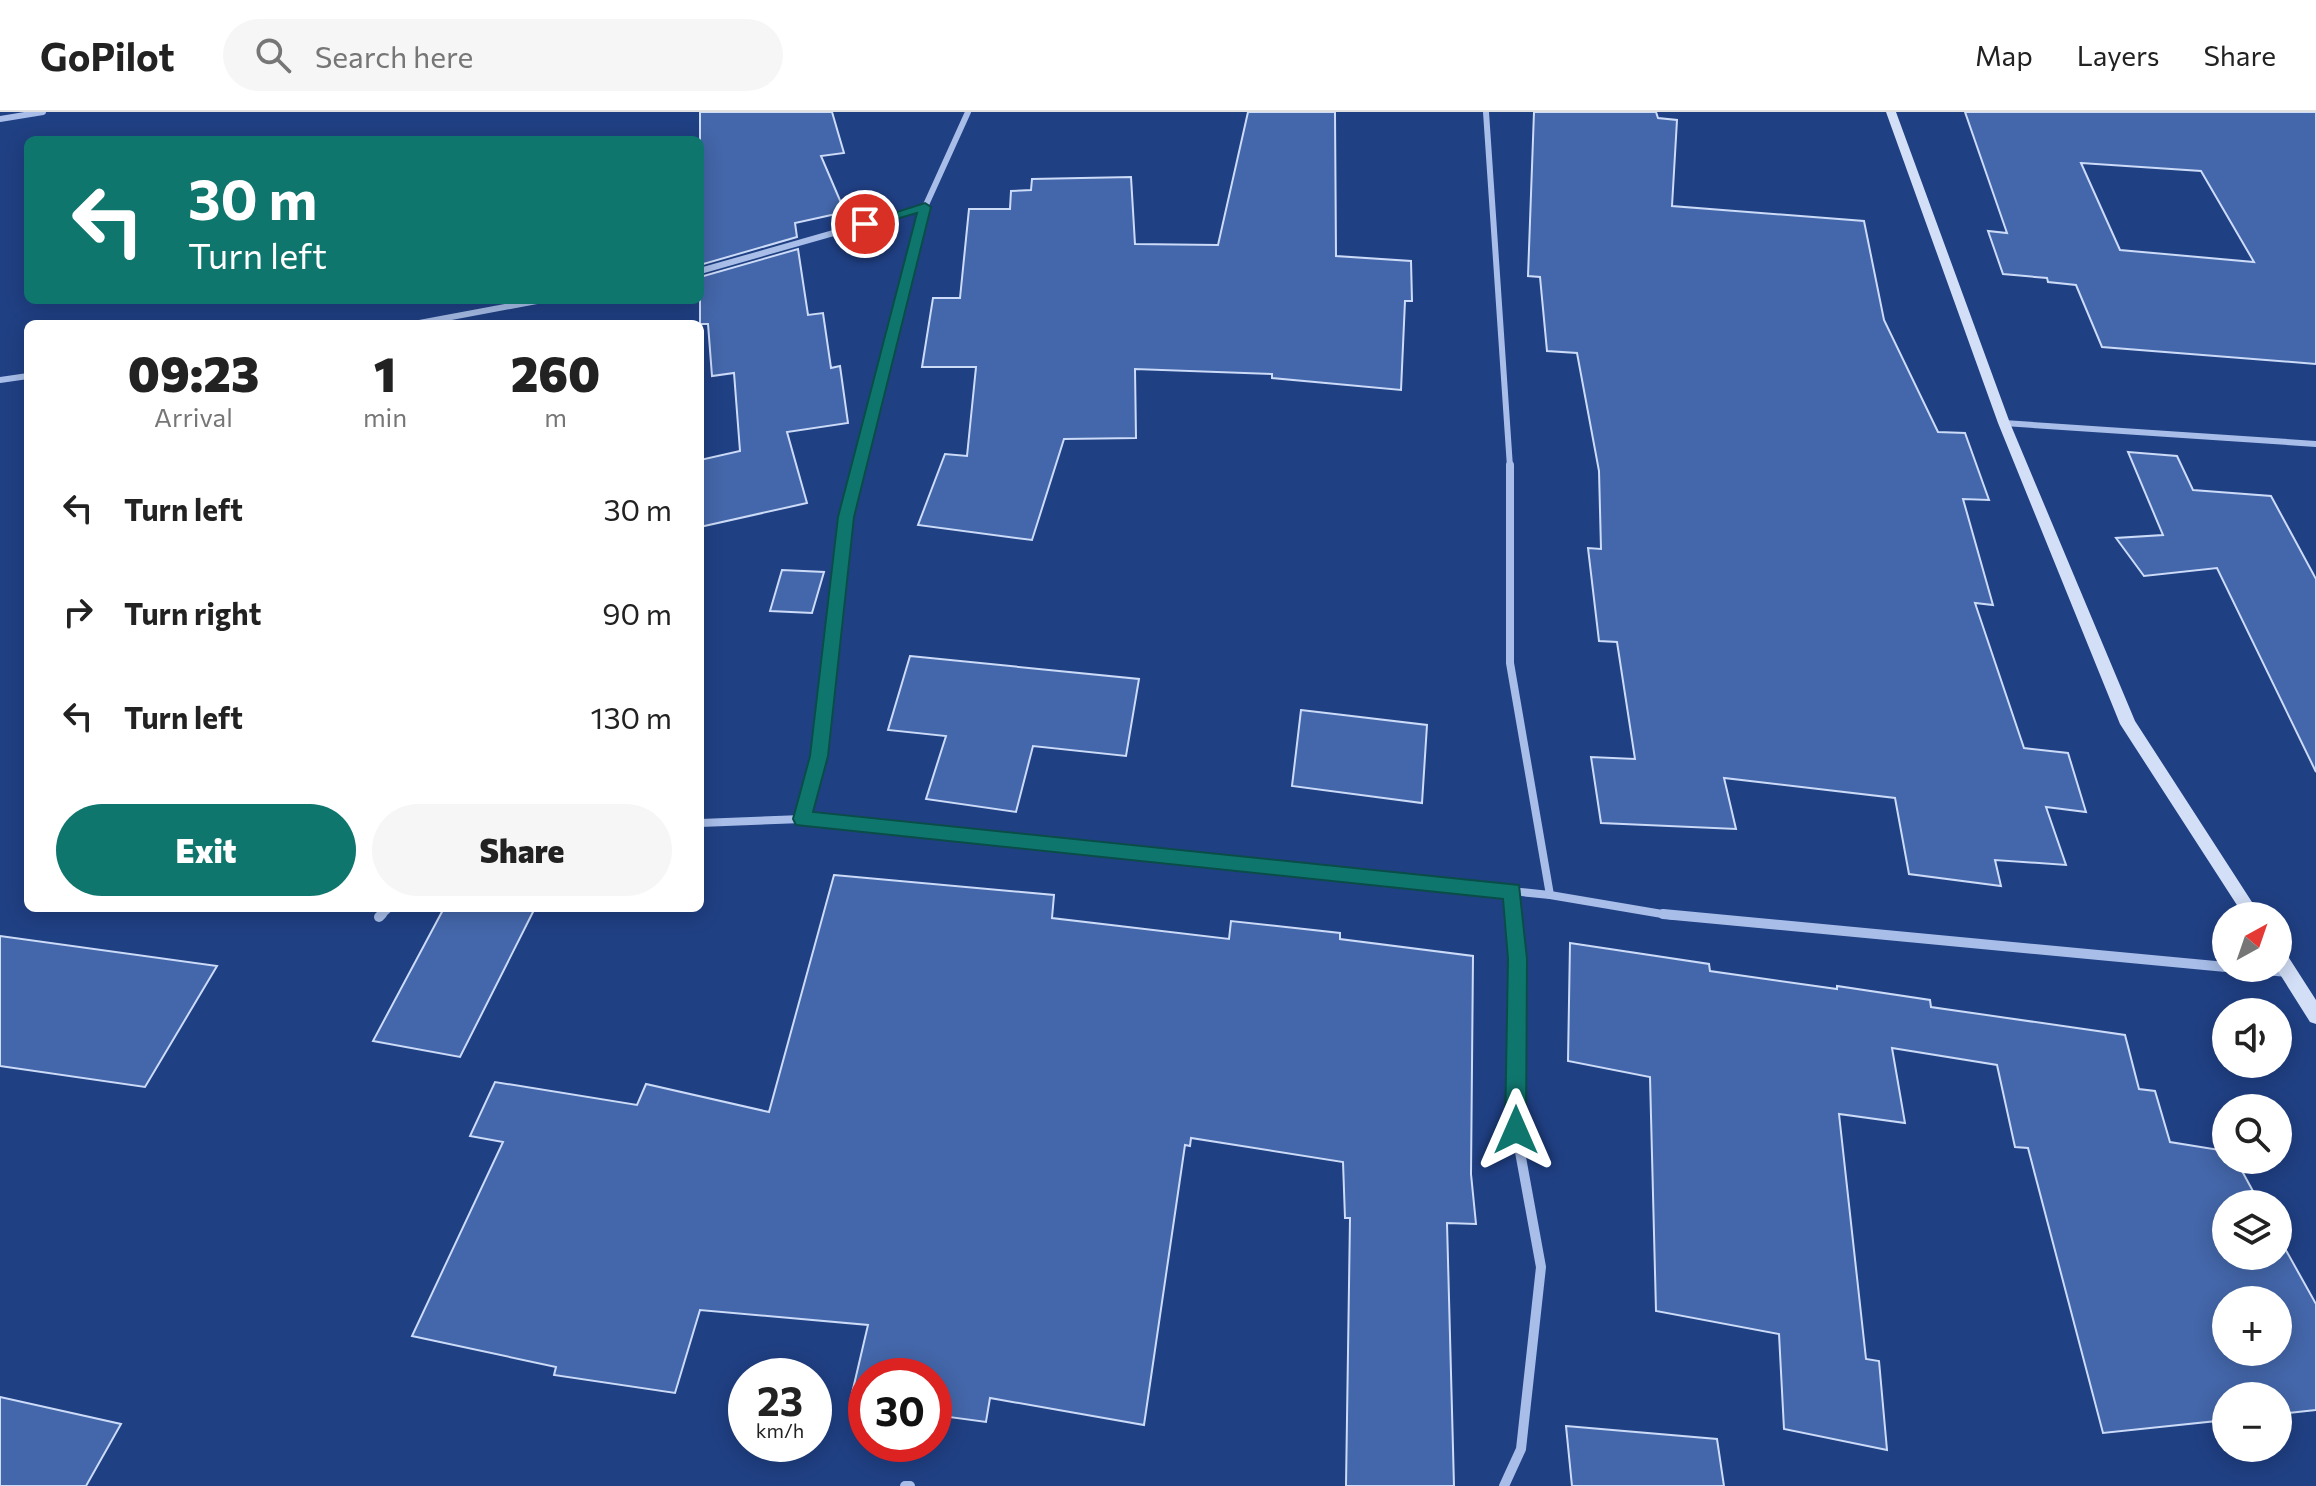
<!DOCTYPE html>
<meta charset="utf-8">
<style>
:root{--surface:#fff;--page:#f6f6f6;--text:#222;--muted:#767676;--line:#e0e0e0;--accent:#0f766e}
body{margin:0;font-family:Commissioner,sans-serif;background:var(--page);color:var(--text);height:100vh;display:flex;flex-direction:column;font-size:30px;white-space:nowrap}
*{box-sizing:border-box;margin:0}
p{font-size:26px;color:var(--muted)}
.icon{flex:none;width:44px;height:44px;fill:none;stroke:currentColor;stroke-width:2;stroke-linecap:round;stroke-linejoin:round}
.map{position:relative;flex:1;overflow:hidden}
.side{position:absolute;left:24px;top:208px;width:680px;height:592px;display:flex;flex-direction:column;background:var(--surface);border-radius:12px;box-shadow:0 4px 20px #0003}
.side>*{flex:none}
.guide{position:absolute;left:24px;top:24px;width:680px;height:168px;border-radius:12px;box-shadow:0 4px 20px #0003;background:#0f766e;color:#fff;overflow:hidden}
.needle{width:52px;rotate:40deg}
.controls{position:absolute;left:2212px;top:790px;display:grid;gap:16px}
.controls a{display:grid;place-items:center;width:80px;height:80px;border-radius:50%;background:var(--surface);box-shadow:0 4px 20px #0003;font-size:40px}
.speed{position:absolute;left:728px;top:1246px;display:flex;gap:16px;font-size:40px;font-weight:700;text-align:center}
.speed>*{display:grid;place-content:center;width:104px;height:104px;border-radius:50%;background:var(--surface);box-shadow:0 4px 20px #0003;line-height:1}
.speed small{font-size:20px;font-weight:400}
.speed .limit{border:12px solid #d22;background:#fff;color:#111}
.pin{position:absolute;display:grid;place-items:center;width:68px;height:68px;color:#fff;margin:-34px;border:4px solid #fff;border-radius:50%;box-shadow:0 2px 8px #0007}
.me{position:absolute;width:88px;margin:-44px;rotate:0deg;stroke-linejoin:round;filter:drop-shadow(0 0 6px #0008)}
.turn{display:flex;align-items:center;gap:28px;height:168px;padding:0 32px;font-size:36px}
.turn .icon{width:104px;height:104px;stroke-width:2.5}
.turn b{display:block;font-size:56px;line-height:68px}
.eta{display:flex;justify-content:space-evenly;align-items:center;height:136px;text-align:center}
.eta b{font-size:48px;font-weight:800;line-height:56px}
.button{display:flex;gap:16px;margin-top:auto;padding:16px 32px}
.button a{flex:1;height:92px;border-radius:48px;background:var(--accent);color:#fff;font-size:32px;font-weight:800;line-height:92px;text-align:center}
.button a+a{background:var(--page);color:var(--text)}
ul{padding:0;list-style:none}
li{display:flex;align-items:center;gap:24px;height:104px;padding:0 32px}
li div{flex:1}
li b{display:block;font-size:30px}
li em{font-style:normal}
header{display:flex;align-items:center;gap:48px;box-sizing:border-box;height:112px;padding:0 40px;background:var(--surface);border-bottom:2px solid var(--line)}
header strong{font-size:38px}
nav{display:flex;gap:44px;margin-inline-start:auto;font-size:28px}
.search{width:560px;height:72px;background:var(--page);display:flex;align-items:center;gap:20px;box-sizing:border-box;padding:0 28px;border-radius:44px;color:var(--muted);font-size:30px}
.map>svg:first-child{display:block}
.building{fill:#4467ab;stroke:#ccdbf7;stroke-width:2;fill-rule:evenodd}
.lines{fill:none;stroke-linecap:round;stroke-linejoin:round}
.street-far2{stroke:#a8bee9;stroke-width:6}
.street-far1{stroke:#a8bee9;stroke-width:8}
.street{stroke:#a8bee9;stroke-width:10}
.secondary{fill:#d3dff7;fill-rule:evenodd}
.route{fill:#0f766e;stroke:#0a4d48;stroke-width:2}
</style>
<header>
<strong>GoPilot</strong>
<div class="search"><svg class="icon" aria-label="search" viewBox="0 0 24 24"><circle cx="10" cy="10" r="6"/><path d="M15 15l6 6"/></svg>Search here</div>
<nav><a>Map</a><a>Layers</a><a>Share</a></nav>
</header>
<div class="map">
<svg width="2316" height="1374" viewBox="0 0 2316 1374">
<rect width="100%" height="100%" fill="#204084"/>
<g class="building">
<path d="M700,0H832L844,41L821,44L845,100L795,111L797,125L700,153Z"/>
<path d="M1248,0H1335L1336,144L1411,149L1412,189H1405L1401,278L1272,266V262L1135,257L1136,326L1064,327L1032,428L918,413L945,342L967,344L976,255H922L933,186H960L969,97H1010L1011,79L1031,78L1032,67L1131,65L1135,132L1218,133Z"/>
<path d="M1534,0H1656L1658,6L1677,8L1672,94L1864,109L1884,208L1938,320L1965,321L1989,388L1963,387L1993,493L1975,491L2024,636L2068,641L2086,700L2046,695L2066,753L1995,748L2001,774L1909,762L1895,686L1724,666L1736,717L1601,711L1591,645L1635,647L1617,530L1599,529L1588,436L1601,437L1599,359L1577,241L1547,239L1540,165L1528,164Z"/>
<path d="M1965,0H2316V252L2102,235L2076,173L2048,170L2047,166L2003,162L1988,119L2007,121ZM2081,51L2201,59L2254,150L2120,138Z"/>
<path d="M798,137L808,203L823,201L831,256L840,254L848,311L787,320L807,391L700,415V348L740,339L734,261L712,264L708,212H700V165Z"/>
<path d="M2128,340L2177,344L2193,378L2271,384L2316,467V660L2217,456L2144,464L2116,426L2163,423Z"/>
<path d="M782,458L824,460L812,501L770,499Z"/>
<path d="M910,544L1139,567L1126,644L1033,634L1016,700L926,687L946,624L888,618Z"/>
<path d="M1301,598L1427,613L1422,691L1292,674Z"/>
<path d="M834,763L1054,783L1052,806L1229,827L1231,809L1340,821V827L1473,844L1471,1062L1476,1112L1447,1111L1454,1374H1346L1350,1106H1345L1343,1050L1191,1026L1190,1034L1185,1033L1144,1313L990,1286L986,1310L934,1303V1264H866V1292L850,1290L868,1213L700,1198L675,1281L554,1263L556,1255L412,1224L503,1030L470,1024L495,970L637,993L646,972L769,1000Z"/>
<path d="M444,796H535L460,945L373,929Z"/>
<path d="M0,824L217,854L145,975L0,954Z"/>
<path d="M1570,831L1709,852L1710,859L1837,877V874L1930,888L1931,895L2125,923L2139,977L2155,979L2170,1030L2226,1039V1048H2236L2260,1092H2226V1144H2278V1124L2316,1192V1298L2278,1302V1284H2226V1308L2103,1321L2028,1036L2015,1035L1997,953L1892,936L1905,1011L1839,1002L1866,1247L1879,1249L1887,1338L1784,1317L1779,1222L1656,1199L1650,965L1568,949ZM2226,1188H2278V1240H2226Z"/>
<path d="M0,1285L121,1312L86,1374H0Z"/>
<path d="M1566,1314L1717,1327L1724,1374H1572Z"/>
</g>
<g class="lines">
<g class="street-far2">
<path d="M1486,0L1510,355"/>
<path d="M0,7L43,0"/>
<path d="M700,159L925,95"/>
<path d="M414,212L542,188"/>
<path d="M0,268L28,264"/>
<path d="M2004,311L2316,332"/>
<path d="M859,355L925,95L968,0"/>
</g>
<g class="street-far1">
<path d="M1510,353V551L1550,783"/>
<path d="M802,707L819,644L846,405L859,353"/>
<path d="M700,711L802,707L1550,783L1674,804"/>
<path d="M1512,779L1514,804"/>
<path d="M380,804L389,796"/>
</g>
<g class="street">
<path d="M1663,802L2226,855"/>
<path d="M379,805L382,802"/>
<path d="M2242,856L2288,860"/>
<path d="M905,1374H910"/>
<path d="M1504,1374L1521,1337L1541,1155L1516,1018L1518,847L1514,802"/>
</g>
<g class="secondary">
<path d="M1886,0H1896L2010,311L2135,609L2261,804H2244L2120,612L1998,311Z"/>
<path d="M2278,836L2284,838L2316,888V912L2310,910L2276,856H2278Z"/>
</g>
</g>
<path class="route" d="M925,91L931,95L854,405L828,644L813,700L1519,773L1527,847L1526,1018L1523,1025L1516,1028L1508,1025L1505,1018L1508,847L1503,787L796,713L793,707L810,644L838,405L917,101L865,116L859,112Z"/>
</svg>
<div class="controls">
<a><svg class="needle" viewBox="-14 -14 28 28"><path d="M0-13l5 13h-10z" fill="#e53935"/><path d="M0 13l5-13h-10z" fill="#767676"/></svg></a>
<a><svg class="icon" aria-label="sound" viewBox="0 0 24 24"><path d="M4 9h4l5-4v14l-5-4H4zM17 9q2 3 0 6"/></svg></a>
<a><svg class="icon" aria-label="search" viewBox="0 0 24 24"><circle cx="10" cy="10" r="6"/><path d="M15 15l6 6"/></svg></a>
<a><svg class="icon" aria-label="layers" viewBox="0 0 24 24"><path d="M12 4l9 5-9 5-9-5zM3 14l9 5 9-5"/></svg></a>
<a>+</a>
<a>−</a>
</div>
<div class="speed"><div>23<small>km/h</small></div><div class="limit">30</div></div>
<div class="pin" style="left:865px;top:112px;background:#d93025"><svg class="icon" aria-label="arrive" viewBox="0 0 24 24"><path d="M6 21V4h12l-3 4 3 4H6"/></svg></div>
<svg class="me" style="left:1516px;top:1018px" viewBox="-20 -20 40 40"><path d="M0-17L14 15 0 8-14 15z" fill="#0f766e" stroke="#fff" stroke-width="4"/></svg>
<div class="guide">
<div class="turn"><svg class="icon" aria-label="left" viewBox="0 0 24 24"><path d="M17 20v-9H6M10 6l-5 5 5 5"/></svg><div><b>30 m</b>Turn left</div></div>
</div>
<section class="side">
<div class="eta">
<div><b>09:23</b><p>Arrival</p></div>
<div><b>1</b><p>min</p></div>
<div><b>260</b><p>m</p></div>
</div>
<ul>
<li><svg class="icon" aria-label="left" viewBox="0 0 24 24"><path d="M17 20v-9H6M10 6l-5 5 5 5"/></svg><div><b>Turn left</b></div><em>30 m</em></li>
<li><svg class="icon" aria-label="right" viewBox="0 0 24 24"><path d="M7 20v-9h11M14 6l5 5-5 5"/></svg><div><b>Turn right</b></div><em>90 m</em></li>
<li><svg class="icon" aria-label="left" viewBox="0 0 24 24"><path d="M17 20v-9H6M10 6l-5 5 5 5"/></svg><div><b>Turn left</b></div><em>130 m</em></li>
</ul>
<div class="button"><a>Exit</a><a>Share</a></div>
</section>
</div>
